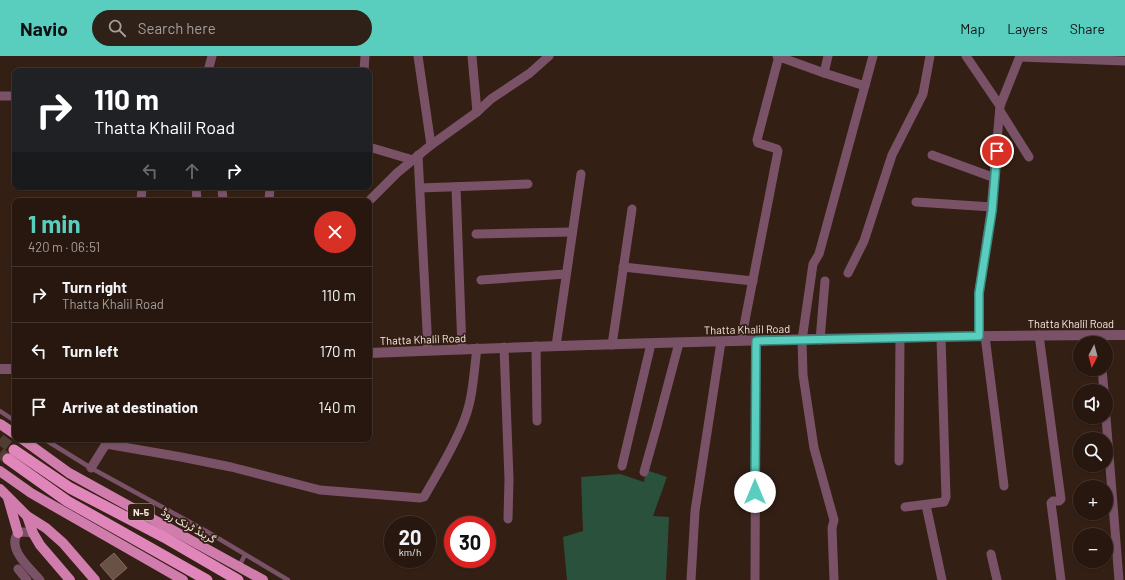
<!DOCTYPE html>
<meta charset="utf-8">
<style>
:root{--surface:#27170f;--page:#2f2018;--text:#f1f3f6;--muted:#a49f9e;--line:#43362f;--accent:#59cebf}
body{margin:0;font-family:Barlow,Vazirmatn,sans-serif;background:var(--page);color:var(--text);height:100vh;display:flex;flex-direction:column;font-size:15px;white-space:nowrap}
*{box-sizing:border-box;margin:0}
p{font-size:13px;color:var(--muted)}
.icon{flex:none;width:22px;height:22px;fill:none;stroke:currentColor;stroke-width:2;stroke-linecap:round;stroke-linejoin:round}
.map{position:relative;flex:1;overflow:hidden}
.side{position:absolute;left:12px;top:142px;width:360px;height:244px;display:flex;flex-direction:column;background:var(--surface);border-radius:8px;box-shadow:0 1px 3px #0004,0 0 0 1px var(--line)}
.side>*{flex:none}
.guide{position:absolute;left:12px;top:12px;width:360px;height:122px;border-radius:8px;box-shadow:0 1px 3px #0004,0 0 0 1px var(--line);background:#202124;color:#fff;overflow:hidden}
.needle{width:26px;rotate:186deg}
.tools{position:absolute;left:1073px;top:280px;display:grid;gap:8px}
.tools a{display:grid;place-items:center;width:40px;height:40px;border-radius:50%;background:var(--surface);box-shadow:0 1px 3px #0004,0 0 0 1px var(--line);font-size:20px}
.speed{position:absolute;left:384px;top:460px;display:flex;gap:8px;font-size:20px;font-weight:700;text-align:center}
.speed>*{display:grid;place-content:center;width:52px;height:52px;border-radius:50%;background:var(--surface);box-shadow:0 1px 3px #0004,0 0 0 1px var(--line);line-height:1}
.speed small{font-size:10px;font-weight:400}
.speed .limit{border:6px solid #d22;background:#fff;color:#111}
.pin{position:absolute;display:grid;place-items:center;width:34px;height:34px;color:#fff;margin:-17px;border:2px solid #fff;border-radius:50%;box-shadow:0 1px 4px #0007}
.me{position:absolute;width:44px;margin:-22px;rotate:0deg;stroke-linejoin:round;filter:drop-shadow(0 0 3px #0008)}
.turn{display:flex;align-items:center;gap:14px;height:84px;padding:0 16px;font-size:18px}
.turn .icon{width:52px;height:52px;stroke-width:2.5}
.turn b{display:block;font-size:28px;line-height:34px}
.lanes{display:flex;align-items:center;height:38px;padding:0 16px;background:#0003;justify-content:center;gap:20px;direction:ltr}
.lanes .off{opacity:.35}
.round{display:grid;place-items:center;flex:none;width:42px;height:42px;border-radius:21px;background:var(--page)}
.summary{display:flex;align-items:center;justify-content:space-between;height:68px;padding:0 16px}
h1{font-size:24px;font-weight:700;line-height:30px;color:var(--accent)}
ul{padding:0;list-style:none}
li{display:flex;align-items:center;gap:12px;height:56px;padding:0 16px;border-top:1px solid var(--line)}
li div{flex:1}
li b{display:block;font-size:15px}
li em{font-style:normal}
header{display:flex;align-items:center;gap:24px;box-sizing:border-box;height:56px;padding:0 20px;background:var(--accent);color:#111}
header strong{font-size:19px}
nav{display:flex;gap:22px;margin-inline-start:auto;font-size:14px}
.search{width:280px;height:36px;background:var(--page);display:flex;align-items:center;gap:10px;box-sizing:border-box;padding:0 14px;border-radius:22px;color:var(--muted);font-size:15px}
.map>svg:first-child{display:block}
.green{fill:#2a513b}
.building{fill:#695145;stroke:#83695d}
.lines{fill:none;stroke-linecap:round;stroke-linejoin:round}
.trunk-tunnel{stroke:#513d33;stroke-width:11;stroke-dasharray:11 5.5;stroke-linecap:butt}
.service{stroke:#7a5268;stroke-width:4.5}
.minor{stroke:#7a5268;stroke-width:9}
.tertiary{stroke:#7a5268;stroke-width:10}
.primary{stroke:#d07dad;stroke-width:10}
.trunk{stroke:#e186ba;stroke-width:11}
.route-casing{stroke:#3a867c;stroke-width:10}
.route{stroke:#59cebf;stroke-width:7}
.labels{text-anchor:middle;dominant-baseline:central;stroke-width:3.5;stroke-linejoin:round;paint-order:stroke}
.shield{fill:#341f14;stroke:#bcaca4;stroke-width:1}
.shield-label{font-size:10px;font-weight:bold;fill:#f7e8e1}
.street-label{font-size:11px;fill:#f7e8e1;stroke:#341f14}
</style>
<header>
<strong>Navio</strong>
<div class="search"><svg class="icon" aria-label="search" viewBox="0 0 24 24"><circle cx="10" cy="10" r="6"/><path d="M15 15l6 6"/></svg>Search here</div>
<nav><a>Map</a><a>Layers</a><a>Share</a></nav>
</header>
<div class="map">
<svg width="1125" height="524" viewBox="0 0 1125 524">
<rect width="100%" height="100%" fill="#341f14"/>
<path class="green" d="M646,414L667,421L653,460L669,461L666,524H567L563,481L583,475L581,421L620,418L644,426Z"/>
<path class="building" d="M114,497L127,512L113,524L100,509Z"/>
<g class="lines">
<g class="trunk-tunnel">
<path d="M0,383L14,394"/>
<path d="M0,397L8,403"/>
</g>
<g class="service">
<path d="M0,355L15,365"/>
<path d="M44,383L91,412L206,475L288,524"/>
<path d="M239,510L245,499"/>
</g>
<g class="minor">
<path d="M418,0L431,89"/>
<path d="M472,0L477,56"/>
<path d="M777,0L824,17L865,30"/>
<path d="M966,0L1000,50L991,155L979,237V280"/>
<path d="M1020,1L1125,5"/>
<path d="M208,15L212,0"/>
<path d="M364,15L365,0"/>
<path d="M824,17L828,0"/>
<path d="M0,40H15"/>
<path d="M1000,50L1020,0"/>
<path d="M1000,55L1029,101"/>
<path d="M369,91L413,104"/>
<path d="M418,99L428,294"/>
<path d="M932,99L995,122"/>
<path d="M196,131L197,145"/>
<path d="M222,131L223,145"/>
<path d="M456,131L462,293"/>
<path d="M420,132L528,128"/>
<path d="M141,145L142,131"/>
<path d="M269,145L270,131"/>
<path d="M369,145L397,117L431,89L477,56L491,43L530,17L549,0"/>
<path d="M916,146L992,151"/>
<path d="M476,178L572,176"/>
<path d="M623,211L753,225"/>
<path d="M848,217L864,185L892,99L923,38L930,0"/>
<path d="M481,224L566,218"/>
<path d="M1039,279L1061,443L1059,445H1053L1051,447L1061,524"/>
<path d="M985,280L1004,430"/>
<path d="M820,284L825,225"/>
<path d="M741,285L778,95L777,93L758,87L757,84L779,0"/>
<path d="M612,289L632,153"/>
<path d="M536,290L537,365"/>
<path d="M556,290L581,118"/>
<path d="M504,291L509,423L508,463"/>
<path d="M1102,313L1104,335"/>
<path d="M1106,361L1119,524"/>
<path d="M899,405L900,282"/>
<path d="M622,410L651,288"/>
<path d="M91,412L106,388L181,401L231,411L320,434L420,442L424,441C438,416 455,390 465,362C473,341 474,315 477,292"/>
<path d="M644,416L657,370L679,287"/>
<path d="M926,449L942,524"/>
<path d="M905,451L944,446L946,441L941,281"/>
<path d="M33,477L24,476L18,477C6,493 31,513 40,524"/>
<path d="M991,498L997,524"/>
<path d="M18,513L27,524"/>
<path d="M691,524L695,455L721,286"/>
<path d="M755,524L756,285"/>
<path d="M834,524L832,472L834,464L814,392L803,319L802,284L813,208L819,198L873,0"/>
</g>
<g class="tertiary">
<path d="M369,297C621,287 873,280 1125,279"/>
<path d="M0,313H15"/>
</g>
<g class="primary">
<path d="M0,368L15,378"/>
<path d="M22,383L69,417L263,524"/>
<path d="M0,415L31,437L183,524"/>
<path d="M0,433L27,460L46,472L63,487L95,524"/>
<path d="M8,442L18,477"/>
<path d="M27,460L33,477L40,489L70,524"/>
</g>
<g class="trunk">
<path d="M14,394L70,432L164,481L238,524"/>
<path d="M8,403L67,445L207,524"/>
</g>
</g>
<g class="lines">
<g class="route-casing">
<path id="route" d="M755,436L756,285L979,280V237L992,155L997,95"/>
</g>
<use href="#route" class="route"/>
</g>
<g class="labels">
<rect class="shield" x="128" y="448" width="26" height="16" rx="3"/>
<g class="shield-label">
<text x="141" y="456">N-5</text>
</g>
<g class="street-label">
<text x="1071" y="267">Thatta Khalil Road</text>
<text transform="translate(747 273) rotate(-1)">Thatta Khalil Road</text>
<text transform="translate(423 283) rotate(-2)">Thatta Khalil Road</text>
<text transform="translate(189 469) rotate(29)">گرینڈ ٹرنک روڈ</text>
</g>
</g>
</svg>
<div class="tools">
<a><svg class="needle" viewBox="-14 -14 28 28"><path d="M0-13l5 13h-10z" fill="#e53935"/><path d="M0 13l5-13h-10z" fill="#a49f9e"/></svg></a>
<a><svg class="icon" aria-label="sound" viewBox="0 0 24 24"><path d="M4 9h4l5-4v14l-5-4H4zM17 9q2 3 0 6"/></svg></a>
<a><svg class="icon" aria-label="search" viewBox="0 0 24 24"><circle cx="10" cy="10" r="6"/><path d="M15 15l6 6"/></svg></a>
<a>+</a>
<a>−</a>
</div>
<div class="speed"><div>20<small>km/h</small></div><div class="limit">30</div></div>
<div class="pin" style="left:997px;top:95px;background:#d93025"><svg class="icon" aria-label="arrive" viewBox="0 0 24 24"><path d="M6 21V4h12l-3 4 3 4H6"/></svg></div>
<svg class="me" style="left:755px;top:436px" viewBox="-20 -20 40 40"><circle r="19" fill="#fff"/><path d="M0-13L10 11 0 6-10 11z" fill="#59cebf"/></svg>
<div class="guide">
<div class="turn"><svg class="icon" aria-label="right" viewBox="0 0 24 24"><path d="M7 20v-9h11M14 6l5 5-5 5"/></svg><div><b>110 m</b>Thatta Khalil Road</div></div>
<div class="lanes"><svg class="icon off" aria-label="left" viewBox="0 0 24 24"><path d="M17 20v-9H6M10 6l-5 5 5 5"/></svg><svg class="icon off" aria-label="ahead" viewBox="0 0 24 24"><path d="M12 20V5M6 11l6-6 6 6"/></svg><svg class="icon" aria-label="right" viewBox="0 0 24 24"><path d="M7 20v-9h11M14 6l5 5-5 5"/></svg></div>
</div>
<section class="side">
<div class="summary"><div><h1>1 min</h1><p>420 m · 06:51</p></div><a class="round" style="background:#d93025;color:#fff"><svg class="icon" aria-label="close" viewBox="0 0 24 24"><path d="M6 6l12 12M18 6L6 18"/></svg></a></div>
<ul>
<li><svg class="icon" aria-label="right" viewBox="0 0 24 24"><path d="M7 20v-9h11M14 6l5 5-5 5"/></svg><div><b>Turn right</b><p>Thatta Khalil Road</p></div><em>110 m</em></li>
<li><svg class="icon" aria-label="left" viewBox="0 0 24 24"><path d="M17 20v-9H6M10 6l-5 5 5 5"/></svg><div><b>Turn left</b></div><em>170 m</em></li>
<li><svg class="icon" aria-label="arrive" viewBox="0 0 24 24"><path d="M6 21V4h12l-3 4 3 4H6"/></svg><div><b>Arrive at destination</b></div><em>140 m</em></li>
</ul>
</section>
</div>
